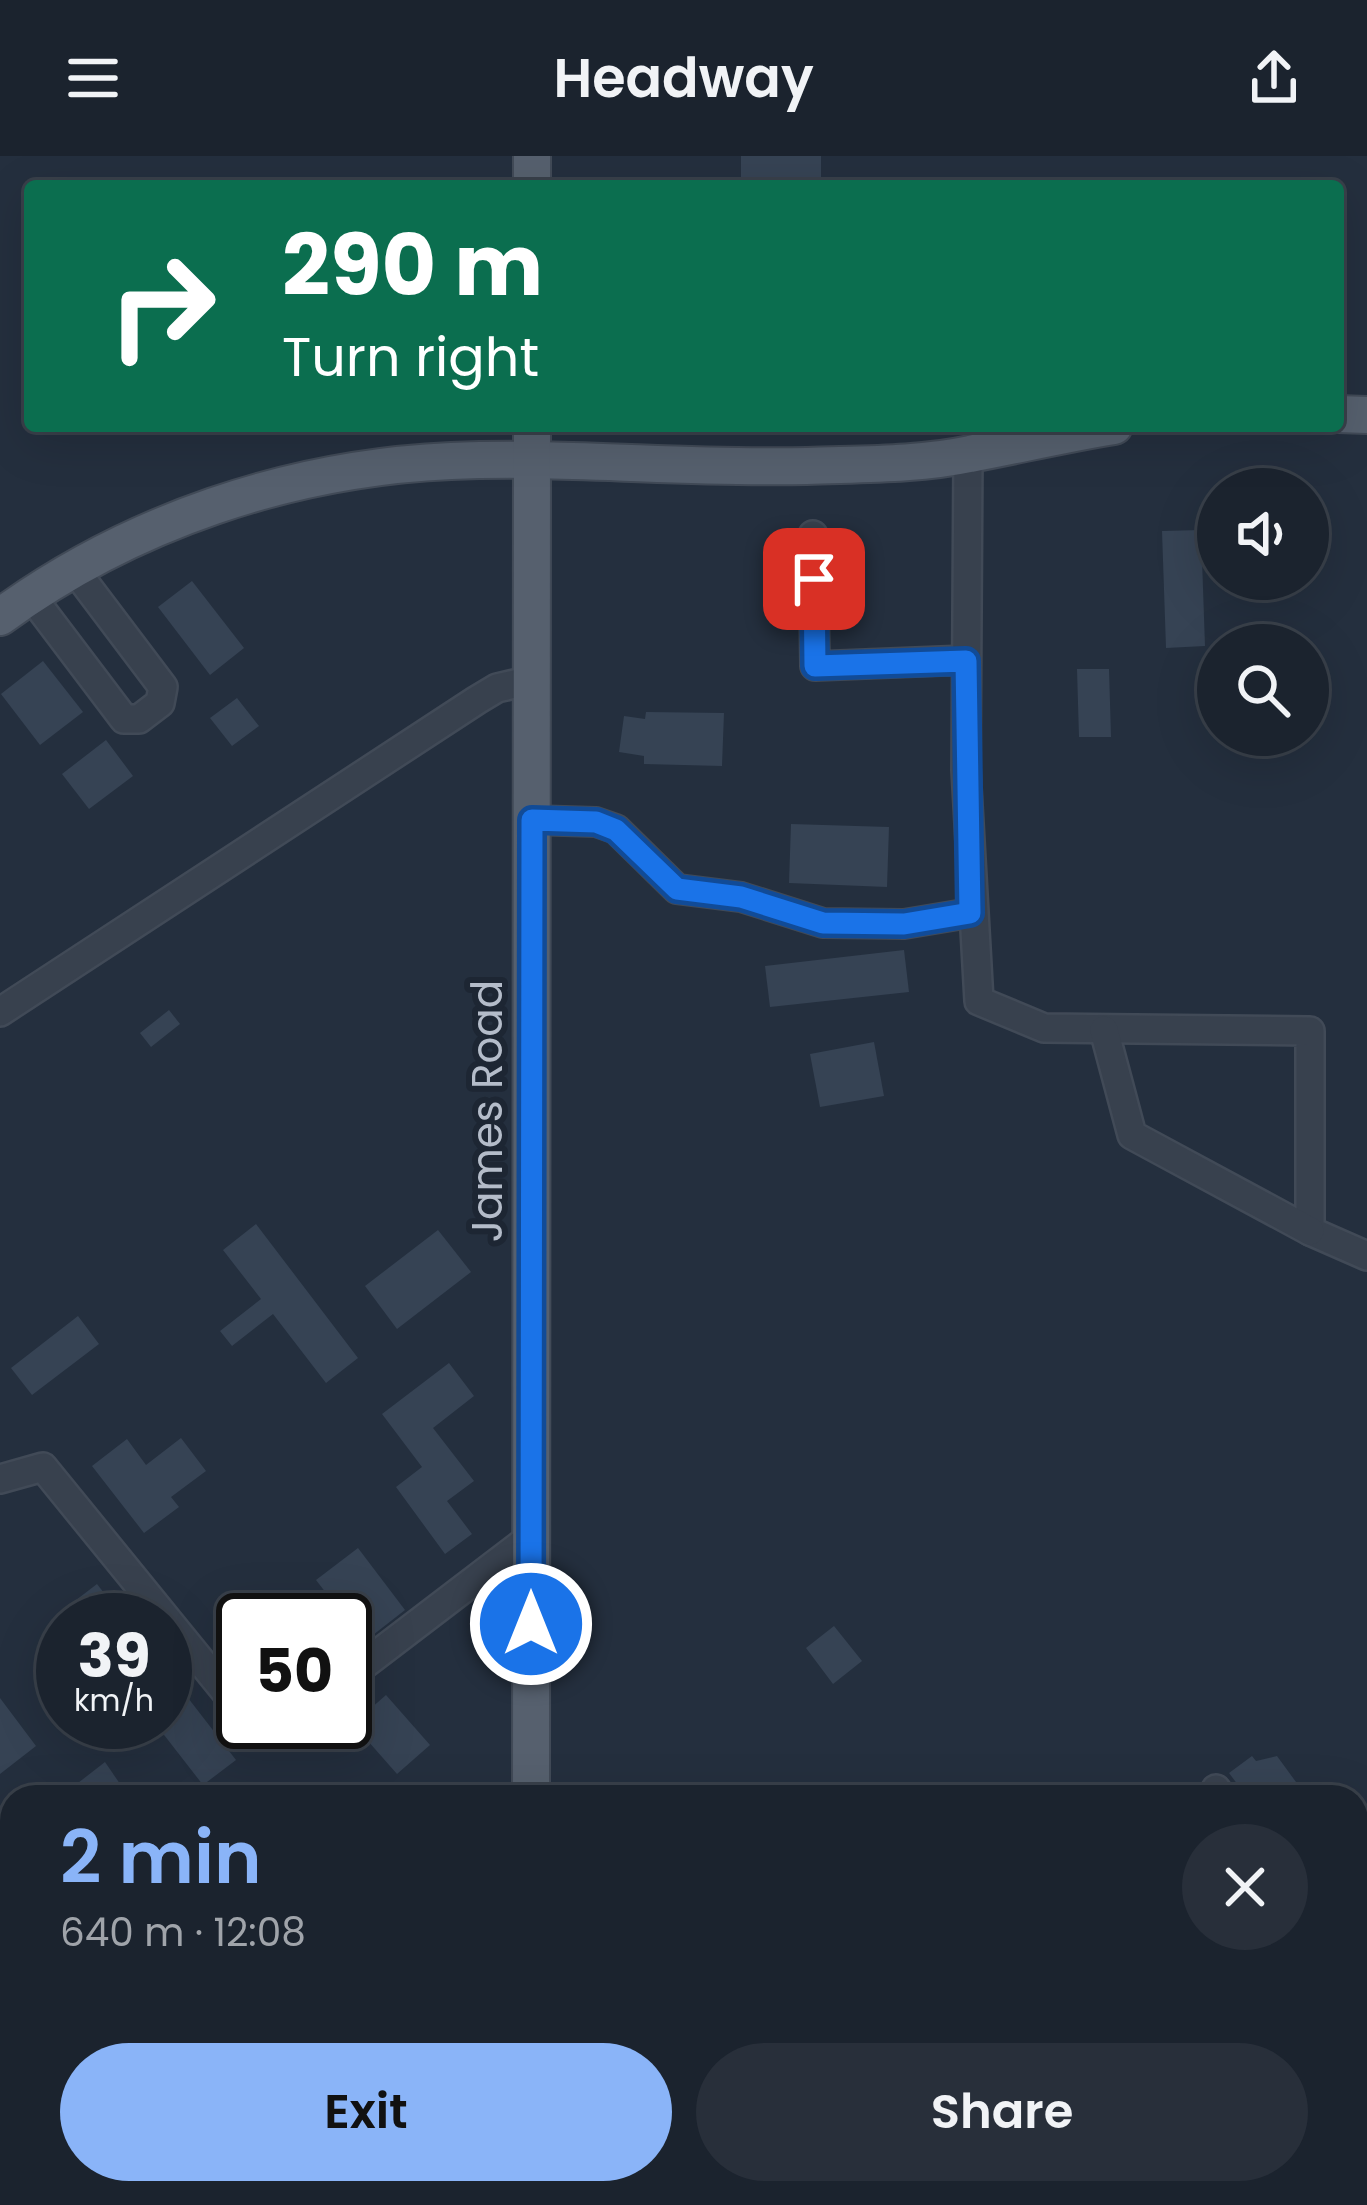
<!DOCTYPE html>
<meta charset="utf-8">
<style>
:root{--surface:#1b232e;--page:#282f3a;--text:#f1f3f6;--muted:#a0a4aa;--line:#39404a;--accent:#8ab4f8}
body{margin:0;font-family:Poppins,sans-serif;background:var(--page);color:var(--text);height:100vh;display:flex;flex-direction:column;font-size:45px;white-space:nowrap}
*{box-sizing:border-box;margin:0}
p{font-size:39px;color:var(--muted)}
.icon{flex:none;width:66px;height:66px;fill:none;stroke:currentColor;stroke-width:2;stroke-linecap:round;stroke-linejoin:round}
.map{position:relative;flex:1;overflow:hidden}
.drawer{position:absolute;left:0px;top:1629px;width:1368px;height:420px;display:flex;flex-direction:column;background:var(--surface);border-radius:36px 36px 0 0;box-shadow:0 12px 48px #0002,0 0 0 3px var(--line)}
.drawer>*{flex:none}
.guide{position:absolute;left:24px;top:24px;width:1320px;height:252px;border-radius:12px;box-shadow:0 12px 48px #0002,0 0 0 3px var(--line);background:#0b6e4f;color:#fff;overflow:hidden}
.controls{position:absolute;left:1197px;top:312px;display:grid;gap:24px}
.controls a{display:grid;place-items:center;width:132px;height:132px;border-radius:50%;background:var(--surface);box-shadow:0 12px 48px #0002,0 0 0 3px var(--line);font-size:60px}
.speed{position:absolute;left:36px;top:1437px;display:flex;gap:24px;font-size:60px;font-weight:700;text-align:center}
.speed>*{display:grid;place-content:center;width:156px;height:156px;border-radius:50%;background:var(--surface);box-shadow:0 12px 48px #0002,0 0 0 3px var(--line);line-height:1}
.speed small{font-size:30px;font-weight:400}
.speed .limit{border:6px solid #111;border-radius:18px;background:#fff;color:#111}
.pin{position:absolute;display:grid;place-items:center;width:102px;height:102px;color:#fff;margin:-51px;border-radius:24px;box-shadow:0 6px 18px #0006}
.me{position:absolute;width:132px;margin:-66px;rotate:0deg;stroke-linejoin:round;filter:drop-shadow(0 0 9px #0008)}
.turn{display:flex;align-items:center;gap:42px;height:252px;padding:0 60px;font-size:54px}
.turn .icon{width:156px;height:156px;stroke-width:2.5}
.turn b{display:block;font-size:84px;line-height:102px}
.round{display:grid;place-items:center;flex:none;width:126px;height:126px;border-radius:63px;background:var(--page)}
.overview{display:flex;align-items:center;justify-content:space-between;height:204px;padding:0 60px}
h1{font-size:72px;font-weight:600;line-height:90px;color:var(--accent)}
.button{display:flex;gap:24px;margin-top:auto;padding:24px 60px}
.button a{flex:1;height:138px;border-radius:72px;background:var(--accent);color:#111;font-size:48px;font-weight:600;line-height:138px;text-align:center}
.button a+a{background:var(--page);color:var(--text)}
header{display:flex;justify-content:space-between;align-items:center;height:156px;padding:0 60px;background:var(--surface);font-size:54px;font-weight:600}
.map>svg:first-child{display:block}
.building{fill:#364354}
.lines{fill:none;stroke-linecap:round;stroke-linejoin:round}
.minor-casing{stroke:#414a57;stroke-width:32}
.major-casing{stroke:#414a57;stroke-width:40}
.minor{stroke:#38414e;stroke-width:27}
.major{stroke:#56606e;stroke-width:36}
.route-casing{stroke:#114b97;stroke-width:30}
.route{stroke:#1a73e8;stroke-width:21}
.labels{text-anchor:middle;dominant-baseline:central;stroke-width:12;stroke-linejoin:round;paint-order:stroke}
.street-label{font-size:42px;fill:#b4bcc9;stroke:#1d2633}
</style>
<header><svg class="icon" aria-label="menu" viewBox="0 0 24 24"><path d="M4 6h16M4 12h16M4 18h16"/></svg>Headway<svg class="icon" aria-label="share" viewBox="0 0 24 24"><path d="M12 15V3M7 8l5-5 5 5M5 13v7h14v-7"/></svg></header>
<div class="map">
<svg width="1367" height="2049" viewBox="0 0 1367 2049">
<rect width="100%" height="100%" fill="#242f3e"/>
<g class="building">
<rect x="741" y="0" width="80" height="30"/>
<path d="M1201,374L1205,490L1166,492L1162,375Z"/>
<path d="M192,425L244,492L210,519L158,451Z"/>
<path d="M43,505L83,556L40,589L1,538Z"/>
<path d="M1077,513H1109L1111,581H1079Z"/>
<path d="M237,542L259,570L232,590L210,562Z"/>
<path d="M646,556L724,557L722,610L644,608V600L619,596L624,560L645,563Z"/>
<path d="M106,584L133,620L89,653L62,618Z"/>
<path d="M791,668L889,671L887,731L789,727Z"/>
<path d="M904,794L909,836L770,851L765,810Z"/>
<path d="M169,854L180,868L151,891L140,877Z"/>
<path d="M874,886L884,940L820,951L810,898Z"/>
<path d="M256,1068L358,1202L326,1227L273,1158L232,1190L220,1175L261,1143L223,1094Z"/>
<path d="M438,1074L471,1116L397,1173L365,1130Z"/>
<path d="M78,1160L99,1188L32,1239L11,1212Z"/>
<path d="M449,1207L474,1240L433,1272L474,1325L447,1345L472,1378L445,1398L396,1331L422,1311L382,1258Z"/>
<path d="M181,1282L206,1315L171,1341L179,1351L144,1377L92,1310L127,1283L146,1309Z"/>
<path d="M358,1392L405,1454L364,1486L316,1424Z"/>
<path d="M97,1428L125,1464H71L63,1454Z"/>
<path d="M834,1470L862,1505L833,1528L806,1492Z"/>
<path d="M185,1538L236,1604L203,1629L154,1566H165V1553Z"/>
<path d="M386,1539L430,1589L397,1618L353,1568Z"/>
<path d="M0,1542L36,1590L0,1618Z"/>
<path d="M1252,1600L1256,1605L1277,1600L1307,1641H1247L1229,1617Z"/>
<path d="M105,1606L129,1641H60Z"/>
</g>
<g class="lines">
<g class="minor-casing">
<g id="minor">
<path d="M968,299L966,614L979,845L1044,872L1310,875V1075L1367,1100"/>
<path d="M813,379L815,510L966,504"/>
<path d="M31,440L124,563H139L160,547L163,531L74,413"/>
<path d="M532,664L596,666L616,673L677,733L741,741L823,767L904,768L970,757"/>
<path d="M0,856L477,544L497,532L532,524"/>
<path d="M1104,874L1132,979L1310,1075"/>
<path d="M0,1323L43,1311L243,1557"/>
<path d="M345,1523L531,1381"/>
<path d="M250,1566L261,1579L284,1566"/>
<path d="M1216,1633L1222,1641"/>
<path d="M0,1729L12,1745"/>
<path d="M1356,1824L1366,1838"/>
<path d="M0,1881L12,1872"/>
<path d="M231,2037L240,2049"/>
<path d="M909,2037L918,2049"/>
<path d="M730,2049L746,2037"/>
<path d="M969,2049L985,2037"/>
</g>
</g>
<g class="major-casing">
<g id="major">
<path d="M532,0V30"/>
<path d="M1338,258L1367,259"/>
<path d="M0,461C130,366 290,312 451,305C569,300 688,313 807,310C860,308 918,309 970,298C1018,289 1065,278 1114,270"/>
<path d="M531,1641L532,270"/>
<path d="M530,2049V2037"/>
</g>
</g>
<use href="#minor" class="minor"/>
<use href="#major" class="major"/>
</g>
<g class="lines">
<g class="route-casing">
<path id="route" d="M531,1468L532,664L596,666L616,674L677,733L741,741L823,767L904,768L970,757L966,505L815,510L814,423"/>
</g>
<use href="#route" class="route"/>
</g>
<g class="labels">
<g class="street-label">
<text transform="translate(487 955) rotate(-90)">James Road</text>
</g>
</g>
</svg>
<div class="controls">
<a><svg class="icon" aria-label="sound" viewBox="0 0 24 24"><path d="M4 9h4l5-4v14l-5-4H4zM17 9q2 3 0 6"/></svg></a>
<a><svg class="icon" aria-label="search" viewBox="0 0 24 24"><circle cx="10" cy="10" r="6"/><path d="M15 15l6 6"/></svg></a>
</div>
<div class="speed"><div>39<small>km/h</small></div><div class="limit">50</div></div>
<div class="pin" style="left:814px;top:423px;background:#d93025"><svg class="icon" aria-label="arrive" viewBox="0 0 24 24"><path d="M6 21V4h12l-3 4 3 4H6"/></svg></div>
<svg class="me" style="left:531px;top:1468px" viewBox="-20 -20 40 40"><circle r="17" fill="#1a73e8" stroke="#fff" stroke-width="3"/><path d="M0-11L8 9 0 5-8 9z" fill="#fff"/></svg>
<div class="guide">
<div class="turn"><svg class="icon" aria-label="right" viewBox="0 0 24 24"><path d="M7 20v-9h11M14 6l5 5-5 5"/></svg><div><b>290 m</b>Turn right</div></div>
</div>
<section class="drawer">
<div class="overview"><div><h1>2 min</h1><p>640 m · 12:08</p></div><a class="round"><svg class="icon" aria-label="close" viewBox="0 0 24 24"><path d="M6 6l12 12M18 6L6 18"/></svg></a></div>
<div class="button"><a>Exit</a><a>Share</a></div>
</section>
</div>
